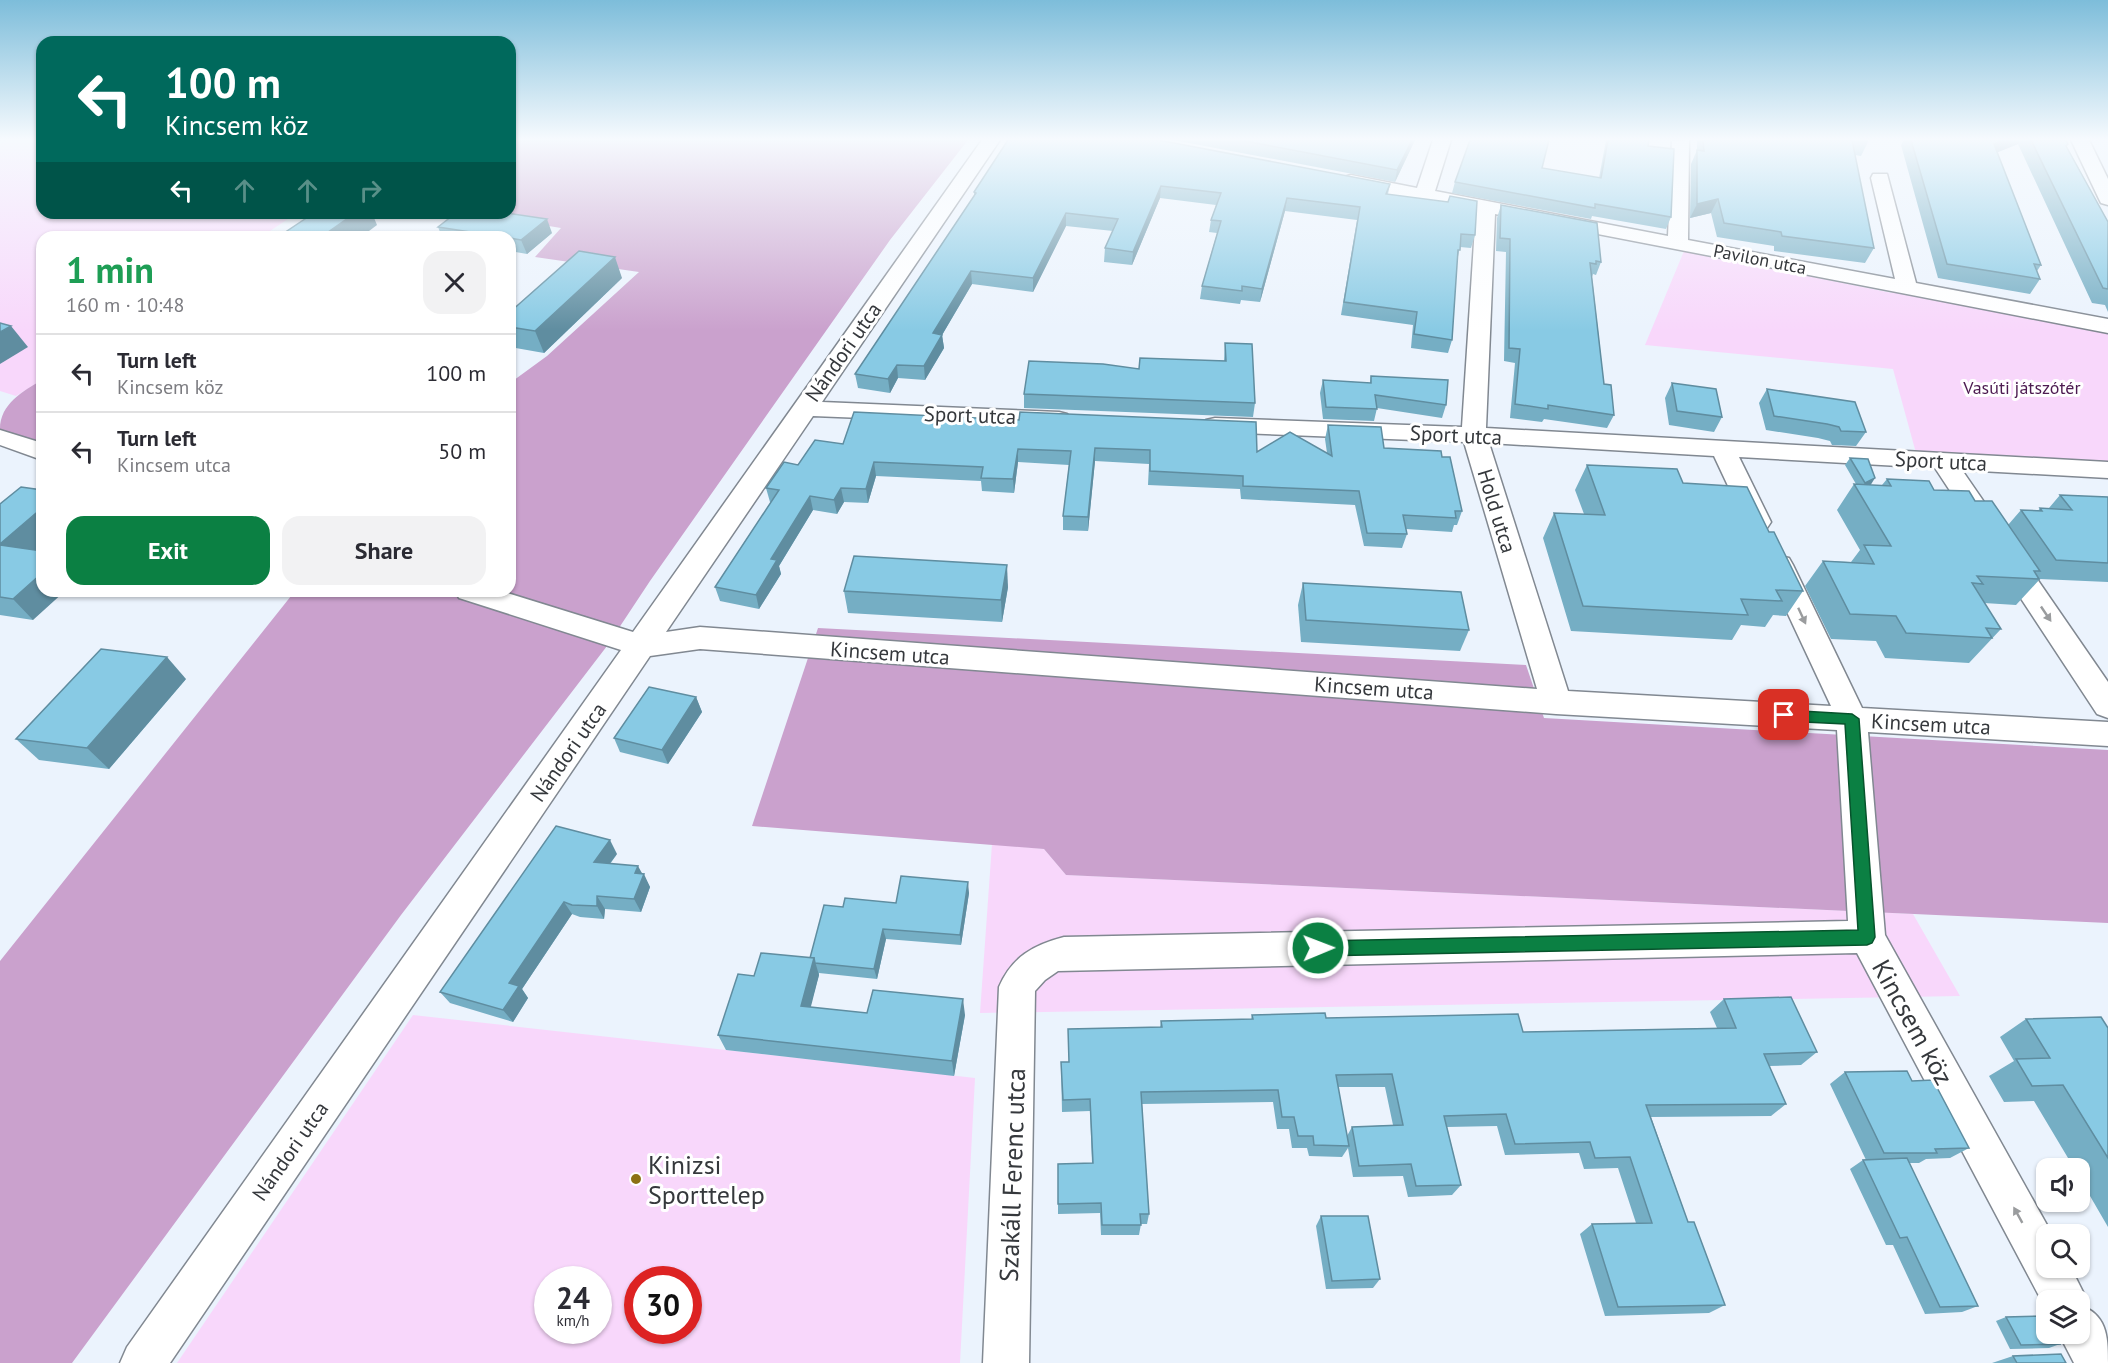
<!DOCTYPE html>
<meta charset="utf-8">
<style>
:root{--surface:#fff;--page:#f2f2f3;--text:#2b2b33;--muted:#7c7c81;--line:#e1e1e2;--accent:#0b8043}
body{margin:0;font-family:"PT Sans",sans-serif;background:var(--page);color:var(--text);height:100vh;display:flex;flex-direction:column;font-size:22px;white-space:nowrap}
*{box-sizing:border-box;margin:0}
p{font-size:20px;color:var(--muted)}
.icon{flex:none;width:33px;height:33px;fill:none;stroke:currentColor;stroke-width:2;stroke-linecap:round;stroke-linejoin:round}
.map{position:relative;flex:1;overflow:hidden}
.sheet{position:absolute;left:36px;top:231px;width:480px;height:366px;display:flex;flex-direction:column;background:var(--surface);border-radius:18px;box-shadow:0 2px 4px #0004}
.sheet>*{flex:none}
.hud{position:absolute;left:36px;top:36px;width:480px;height:183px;border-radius:18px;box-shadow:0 2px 4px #0004;background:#00695c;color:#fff;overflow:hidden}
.tools{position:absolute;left:2036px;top:1158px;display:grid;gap:12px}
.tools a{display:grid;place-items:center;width:54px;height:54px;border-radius:12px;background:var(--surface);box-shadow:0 2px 4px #0004;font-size:30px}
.speed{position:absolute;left:534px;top:1266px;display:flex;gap:12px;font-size:30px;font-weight:700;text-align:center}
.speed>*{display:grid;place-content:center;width:78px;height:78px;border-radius:50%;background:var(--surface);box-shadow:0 2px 4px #0004;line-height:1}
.speed small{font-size:15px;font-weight:400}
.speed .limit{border:9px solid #d22;background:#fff;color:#111}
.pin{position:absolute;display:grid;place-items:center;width:51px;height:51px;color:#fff;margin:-26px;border-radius:12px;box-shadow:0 3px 9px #0006}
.me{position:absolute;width:66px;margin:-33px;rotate:89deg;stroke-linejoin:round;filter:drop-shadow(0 0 4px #0008)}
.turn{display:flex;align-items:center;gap:21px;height:126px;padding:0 30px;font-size:27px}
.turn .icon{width:78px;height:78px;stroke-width:2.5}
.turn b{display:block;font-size:42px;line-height:51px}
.lanes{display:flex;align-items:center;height:57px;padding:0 30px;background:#0003;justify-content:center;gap:30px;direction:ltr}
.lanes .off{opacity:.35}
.round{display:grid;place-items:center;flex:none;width:63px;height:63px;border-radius:18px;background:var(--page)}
.headline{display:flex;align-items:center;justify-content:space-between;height:102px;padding:0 30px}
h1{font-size:36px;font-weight:700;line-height:45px;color:#1e9e55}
.cta{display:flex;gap:12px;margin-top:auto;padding:12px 30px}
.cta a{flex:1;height:69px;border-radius:18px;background:var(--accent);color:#fff;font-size:24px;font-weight:700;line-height:69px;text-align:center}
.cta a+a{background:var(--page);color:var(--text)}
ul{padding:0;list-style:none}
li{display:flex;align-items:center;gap:18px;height:78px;padding:0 30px;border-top:2px solid var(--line)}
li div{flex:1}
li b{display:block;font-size:22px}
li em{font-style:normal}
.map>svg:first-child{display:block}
.green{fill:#f8d7fb;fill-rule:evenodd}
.forest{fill:#caa1cd}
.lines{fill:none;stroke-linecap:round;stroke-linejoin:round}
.street-casing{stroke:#818891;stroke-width:3}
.street{fill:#fff;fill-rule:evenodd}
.wall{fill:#75aec4;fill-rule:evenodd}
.shaded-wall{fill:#5f8da0}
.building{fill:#88cae4;stroke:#5f8da0;stroke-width:1.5}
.oneway{fill:#9a9c9e}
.route{fill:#0b8043;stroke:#07532c;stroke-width:1.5}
.poi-dot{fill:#8c7114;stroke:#fff;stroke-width:2}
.labels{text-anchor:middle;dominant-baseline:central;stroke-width:6;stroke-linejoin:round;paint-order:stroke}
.far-street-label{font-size:18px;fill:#35383c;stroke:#fff}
.far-park-label{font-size:18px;fill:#4d1b51;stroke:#fff}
.street-label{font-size:21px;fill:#35383c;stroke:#fff}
.near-street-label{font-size:26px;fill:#35383c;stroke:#fff}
.near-poi-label{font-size:26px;fill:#35383c;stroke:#fff;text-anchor:start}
</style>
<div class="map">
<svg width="2108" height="1363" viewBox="0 0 2108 1363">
<rect width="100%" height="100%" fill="#ebf3fd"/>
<g class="green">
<path d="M7,140H42V213H297L261,237H42V380L16,396L0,391V144Z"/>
<path d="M1684,251L1892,293V290L2108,334V463L1916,453L1893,369L1645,345Z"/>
<path d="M992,844L1044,849L1066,875L1913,914L1960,996L980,1013Z"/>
<path d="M413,1015L975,1078L960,1363H177ZM548,1280H598V1330H548ZM638,1280H688V1330H638Z"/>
</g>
<g class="forest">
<path d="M510,140H968L890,240L650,581L607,646L401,915L72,1363H0V961L295,591H510V383L547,356L639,272L535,257L561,228L469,213H510Z"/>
<path d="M42,380V448L14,439L0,429C0,404 23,391 42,380Z"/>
<path d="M818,628L1526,665L1544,718L2108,750V923L1066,875L1044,849L752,826Z"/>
</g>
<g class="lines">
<g class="street-casing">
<g id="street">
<path d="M982,140H1000L822,402L1059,412L1067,414L1071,419L1067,424L1059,426L813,416L666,632L700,627L1537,689L1464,442L1215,432L1206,430L1203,425L1206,420L1215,418L1462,427L1476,211L1351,187L1344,185L1342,181L1344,177L1351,175L1417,188L1433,140H1451L1435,191L1668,236L1672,141L1689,140L1688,240L1895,279L1871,178L1873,174H1887L1916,283L2108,319V333L1495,214L1486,428L2108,462V478L1962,470L2108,682V718L2097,714L1935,468L1739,457L1771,522L1767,528L1758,531L1749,528L1745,522L1714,456L1489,443L1568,691L1831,706L1765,565L1769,558L1779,556L1789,558L1793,565L1862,708L2108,722V746L1868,732L1885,935L2052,1234H2046V1268H2071L2087,1300L2084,1307C2108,1317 2108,1341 2108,1363H2074L2059,1334H2079V1300H2046V1309L1857,953L1058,971L1045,980L1035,991L1029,1363H983L999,987C1012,957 1033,945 1064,937L1848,921L1837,730L1556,714L700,649L650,656L170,1363H120L127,1347L621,650L459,598L455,591H501L633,632Z"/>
<path d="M2071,140H2089L2108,179V205L2101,203L2099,199Z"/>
<path d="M0,430L42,443V460L0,445Z"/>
</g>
</g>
<use href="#street" class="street"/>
</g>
<g class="wall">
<path d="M1008,140L1390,184L1388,194L1475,235L1471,248L1460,247L1457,261L1452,340L1448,353L1411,348L1413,325L1341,315L1357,220L1285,211L1260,302L1241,300L1240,304L1200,299L1202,286L1217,233L1209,232L1211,220L1216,205L1160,198L1132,265L1104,262L1105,248L1113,231L1066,226L1033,292L972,284L942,335L944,348L925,380L898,378L890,393L858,388L855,374L974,196V192Z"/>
<path d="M1173,140H1415L1395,182Z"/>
<path d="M1606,140H1649L1648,146L1671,217L1666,229L1592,216L1591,219L1452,193L1455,182L1542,168L1599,178Z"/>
<path d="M1697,140H1868V142L1861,156L1855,155L1874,248L1865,263L1774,251V246L1717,237L1711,213L1690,218L1691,164L1697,150Z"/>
<path d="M1904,140H2066L2067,147L2108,222V312L2105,305L2092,303L2018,144L1997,152L2041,265L2037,271L2040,279L2030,294L1938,278L1901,145Z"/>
<path d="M1501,205L1601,262L1596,275L1593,274L1592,277L1604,384L1614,415L1607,428L1544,419L1542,422L1510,418L1515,363L1504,361L1506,252L1496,251L1497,218Z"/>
<path d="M438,227L552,233L527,254L510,251V237H442Z"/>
<path d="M622,278L544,353L510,347V312Z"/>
<path d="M1225,343L1255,403L1253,417L1024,408V394L1139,369L1224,361Z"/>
<path d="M1371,376L1446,405L1442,418L1377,408L1374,421L1323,419L1320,393L1323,380L1370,383Z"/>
<path d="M1672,383L1722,417L1714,432L1669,425L1665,398Z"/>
<path d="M1767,389L1866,432L1856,446L1832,445L1830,441L1818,438L1766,430L1759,403Z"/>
<path d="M854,412L1257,452L1327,453L1325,439L1328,425L1384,448L1442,457L1462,511L1457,525H1454L1452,532L1406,529L1407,534L1402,548L1364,546L1355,505L1241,499L1240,489L1148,485L1149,464L1095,461L1088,531L1063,530V516L1069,465L1018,462L1014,493L982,491L981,481L876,476L868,503L844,502L837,514L813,510L779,566L781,574L759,609L720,601L715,587L771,502H770L766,488L798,465L843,444Z"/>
<path d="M1850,458L1870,485H1882L1887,479L1934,490L1975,501L2008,525L2021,510L2038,511L2040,508H2049L2060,495L2108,497V582L2040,579L2016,605L1984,603L2001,629L1969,663L1885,658L1876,641L1831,639L1805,586L1823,561L1851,562L1860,550L1837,510L1854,484H1856L1845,465Z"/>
<path d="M1587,465L1683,483L1769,532L1803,591L1786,616L1773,615L1765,627L1741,625L1732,640L1571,631L1543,538L1554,513L1584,514L1575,490Z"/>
<path d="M42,490V546L37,550L33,620L0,615V504Z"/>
<path d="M1303,583L1469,630L1460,651L1301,642L1298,605Z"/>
<path d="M1008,587L1002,622L848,613L844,591Z"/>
<path d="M186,679L109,769L39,760L16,739Z"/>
<path d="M696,697L702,712L668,764L620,752L614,738Z"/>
<path d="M617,854L610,864L642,873L650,887L641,912L605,909L604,919L580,917L572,914L522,989L528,998L513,1022L450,1003L440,992Z"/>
<path d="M969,893L961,945L886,939L877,979L819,973V975L810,1007L867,1013L965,1015L954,1076L726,1050L718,1035L754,976L810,958L843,907L896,903Z"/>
<path d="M1724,999L1817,1052L1801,1065L1769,1066L1786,1104L1771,1116L1651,1117L1688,1222L1725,1305L1709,1313L1605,1316L1580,1234L1592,1224L1636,1223L1618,1168L1584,1169L1579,1153L1505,1155L1497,1126L1447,1127L1461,1185L1452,1195L1408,1197L1403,1176L1353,1177L1348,1148L1342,1157L1309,1156L1307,1148H1292L1289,1129H1277L1273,1102L1142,1104L1149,1214L1147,1224H1141L1139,1235H1101L1100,1213L1058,1214V1164L1092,1163L1090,1111L1062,1112L1061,1062H1069L1068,1029L1160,1027L1161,1021L1251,1020L1252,1015L1326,1018L1523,1032L1717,1028L1710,1012ZM1338,1087H1385L1393,1125L1352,1127L1347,1136Z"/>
<path d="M2026,1019L2108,1028V1227L2079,1177V1168H2074L2034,1101L2004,1102L1989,1076L2014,1061L2000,1037Z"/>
<path d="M1845,1072L1912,1081L1969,1148L1950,1158L1926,1159L1919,1163H1909L1978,1306L1962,1312L1925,1314L1893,1245H1886L1850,1169L1863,1160H1866L1830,1084Z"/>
<path d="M1321,1216L1380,1279L1373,1288L1326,1289L1316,1226Z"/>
<path d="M2006,1317L2060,1344L2049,1348L2010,1349L1996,1321Z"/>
<path d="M2013,1356L2066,1363H1992Z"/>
</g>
<g class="shaded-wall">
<path d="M1412,140H1415L1395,182L1397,170Z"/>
<path d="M2002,140H2020L2018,144L1986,157L1994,144Z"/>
<path d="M1161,186L1160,198L1132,265L1133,252Z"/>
<path d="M1287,198L1285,211L1260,302L1262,289Z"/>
<path d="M1718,199L1711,213L1690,218L1697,204Z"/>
<path d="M355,213H372L377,225L361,237H321Z"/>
<path d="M1066,213V226L1033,292V278Z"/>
<path d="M547,219L552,233L527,254L521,240Z"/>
<path d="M615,257L622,278L544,353L535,331Z"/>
<path d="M971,271L972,284L935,347L933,333Z"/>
<path d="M11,326L28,347L0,364V332Z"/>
<path d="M942,335L944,348L925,380L924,366Z"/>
<path d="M897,365L898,378L890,393L888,379Z"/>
<path d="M1095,448V461L1088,531V517Z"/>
<path d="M1018,449V462L1014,493L1013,479Z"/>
<path d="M874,462L876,476L868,503L866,489Z"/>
<path d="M1875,478L1870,486L1860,490L1865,483Z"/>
<path d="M841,488L844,502L837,514L834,500Z"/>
<path d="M810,496L813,510L779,566L781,574L759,609L756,595L771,559Z"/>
<path d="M42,508V546L19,566L0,545V544Z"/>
<path d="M1007,565L1008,587L1002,622L1001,600Z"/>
<path d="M42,573V591H65L33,620L13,599Z"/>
<path d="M167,657L186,679L109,769L87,748Z"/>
<path d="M696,697L702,712L668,764L662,750Z"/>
<path d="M610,840L617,854L601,875L594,862Z"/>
<path d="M638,866L643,875L644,874L650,887L641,912L634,899L635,873Z"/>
<path d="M968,882L969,893L961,945L960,935Z"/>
<path d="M597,896L605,909L604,919L597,906Z"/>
<path d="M564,902L572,914L522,989L528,998L513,1022L503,1010L509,983Z"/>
<path d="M883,929L886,939L877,979L874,969Z"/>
<path d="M814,958L819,975L807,1022L801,1006Z"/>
<path d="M963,999L965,1015L954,1076L952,1061Z"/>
</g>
<g class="building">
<path d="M1008,140H1158L1390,184L1386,194L1448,202L1450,196L1477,201L1475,235L1461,234L1460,250H1458L1452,340L1414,334L1417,312L1344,302L1360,207L1287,198L1262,289L1242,286V291L1202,286L1221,221L1211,220L1221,193L1161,186L1133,252L1105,248L1118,219L1066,213L1033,278L971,271L933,333L942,335L924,366L897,365L888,379L855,374L976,193L974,192Z"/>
<path d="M1240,140H1412L1397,170Z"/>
<path d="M1470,140H1549L1542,168L1601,178L1608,140H1649L1648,146L1674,149L1671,217L1595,204V208L1455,182Z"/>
<path d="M1703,140H1852L1874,248L1782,236L1781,232L1724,223L1718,199L1697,204V150L1704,151Z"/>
<path d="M1911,140H2002L1994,144L2041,265L2034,264L2040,279L1947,264Z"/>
<path d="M2031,140H2066L2068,144L2066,146L2108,222V289L2103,288Z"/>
<path d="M1501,205L1597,223L1601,262L1596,261V264L1590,263L1604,384L1611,385L1614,415L1548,405V409L1515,404L1520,349L1509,348L1510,239L1500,238Z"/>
<path d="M314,213H355L321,237H278Z"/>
<path d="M456,213H507L547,219L521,240L510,238V237H503L438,227Z"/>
<path d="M579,251L615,257L535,331L510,327V312Z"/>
<path d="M0,323L11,326L0,332Z"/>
<path d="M1225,343L1252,344L1255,403L1024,394L1029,361L1103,364L1139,369L1140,358L1226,361Z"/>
<path d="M1371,376L1448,380L1446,405L1375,395L1377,409L1326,407L1323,380L1371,383Z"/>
<path d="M1672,383L1716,389L1722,417L1677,411Z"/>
<path d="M1767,389L1855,402L1866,432L1841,431L1839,427L1827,424L1774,416Z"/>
<path d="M854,412L1019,420L1020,412L1256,422L1257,452L1290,432L1332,456L1328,425L1381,427L1384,448L1441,451L1442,457H1450L1462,511H1455L1456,518L1403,515L1407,534L1367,533L1359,491L1243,486V476L1150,471V450L1095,448L1088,517L1063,516L1071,451L1018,449L1013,479L981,478L983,467L874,462L866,489L841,488L834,500L810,496L771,559L777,560L756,595L715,587L779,490L766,488L784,462L798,465L815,440L843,444Z"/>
<path d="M1850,458L1868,459L1875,478L1865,483Z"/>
<path d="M1587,465L1677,469L1683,483L1747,487L1769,532H1774L1803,591L1776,590L1782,601L1741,599L1748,615L1583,606L1554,513L1605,515Z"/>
<path d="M1887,479L1929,481L1934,490L1969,491L1975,501H1992L2040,571H2034L2039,579L1977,576L1983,584L1972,583L2001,629L1986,628L1992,638L1906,633L1896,616L1850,614L1823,561L1874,564L1864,545L1891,546L1854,484L1891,486Z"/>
<path d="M21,487L42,490V508L0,544V504Z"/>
<path d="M2060,495L2108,497V563L2056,560L2021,510L2042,511L2040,508L2072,510Z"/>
<path d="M0,545L42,551V573L13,599L0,597Z"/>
<path d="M854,556L1007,565L1001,600L844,591Z"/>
<path d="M1303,583L1461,592L1469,630L1306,620Z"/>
<path d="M101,649L167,657L87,748L16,739Z"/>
<path d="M649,687L696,697L662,750L614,738Z"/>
<path d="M556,826L610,840L594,862L638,866L635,873L644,874L634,899L597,896V906L572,905L564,902L509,983L519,986L503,1010L440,992Z"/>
<path d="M901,876L968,882L960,935L883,929L874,969L815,963L814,958H810L824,905L843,907L845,898L896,903Z"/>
<path d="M761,953L814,958L801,1006L867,1013L873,990L963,999L952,1061L718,1035L738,974L754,976Z"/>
<path d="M1791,997L1817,1052L1764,1054L1786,1104L1646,1105L1688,1222H1694L1725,1305L1618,1307L1592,1224L1652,1223L1630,1157L1595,1158L1590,1142L1515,1144L1506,1114L1444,1116L1461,1185L1416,1186L1411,1164L1359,1166L1352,1127L1403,1125L1392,1074L1336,1075L1349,1146L1314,1145L1313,1136H1298L1294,1117H1282L1278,1090L1141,1092L1149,1214H1140L1141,1225H1102L1101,1203L1058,1204V1164L1093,1163L1090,1099L1063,1100L1061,1062H1069L1068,1029L1162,1027L1161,1021L1253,1019L1252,1015L1325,1013L1326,1018L1518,1014L1523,1032L1736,1028L1724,999Z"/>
<path d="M2101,1017L2108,1028V1158L2063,1085L2032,1086L2016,1059L2050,1058L2026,1019Z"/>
<path d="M1907,1071L1912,1081L1933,1080L1969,1148L1935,1149L1937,1153H1884L1845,1072Z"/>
<path d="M1907,1158L1978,1306L1940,1307L1907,1237L1900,1238L1863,1160Z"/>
<path d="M1321,1216H1368L1380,1279L1332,1281Z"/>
<path d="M2046,1316V1334H2055L2060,1344L2021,1345L2006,1317Z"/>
<path d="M2061,1354L2066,1363H2017L2013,1356Z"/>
</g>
<defs><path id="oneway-solid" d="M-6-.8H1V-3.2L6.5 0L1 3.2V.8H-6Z" transform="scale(1.5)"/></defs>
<g class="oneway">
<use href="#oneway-solid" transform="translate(2046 614) rotate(56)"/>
<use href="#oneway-solid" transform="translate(1802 616) rotate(65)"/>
<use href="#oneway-solid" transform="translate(2018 1215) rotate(-119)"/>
</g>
<linearGradient id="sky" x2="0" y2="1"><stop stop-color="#7dbdda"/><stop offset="0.42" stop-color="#f6fafe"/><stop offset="1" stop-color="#f6fafe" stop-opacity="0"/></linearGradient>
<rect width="2108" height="331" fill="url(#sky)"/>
<path class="route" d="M1784,710L1852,714L1859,719L1875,937L1872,943L1867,945L1318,956L1312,953L1310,948L1312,943L1318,941L1858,930L1845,724L1784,721L1776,715Z"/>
<circle class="poi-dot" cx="636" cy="1179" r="6"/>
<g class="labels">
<g class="far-street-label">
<text transform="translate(1760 259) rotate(11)">Pavilon utca</text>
</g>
<g class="far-park-label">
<text x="2022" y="387">Vasúti játszótér</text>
</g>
<g class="street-label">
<text transform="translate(843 352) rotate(-55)">Nándori utca</text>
<text transform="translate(970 415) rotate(2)">Sport utca</text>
<text transform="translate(1456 435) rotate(3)">Sport utca</text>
<text transform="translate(1941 461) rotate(3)">Sport utca</text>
<text transform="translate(1497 511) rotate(73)">Hold utca</text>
<text transform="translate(890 653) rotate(4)">Kincsem utca</text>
<text transform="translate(1374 688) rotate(4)">Kincsem utca</text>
<text transform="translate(1931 724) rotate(3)">Kincsem utca</text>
<text transform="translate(568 752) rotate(-55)">Nándori utca</text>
<text transform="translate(290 1151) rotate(-55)">Nándori utca</text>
</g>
<g class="near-street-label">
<text transform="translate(1913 1022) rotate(61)">Kincsem köz</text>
<text transform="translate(1012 1175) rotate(-88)">Szakáll Ferenc utca</text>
</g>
<g class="near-poi-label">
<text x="648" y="1164">Kinizsi<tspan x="648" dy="30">Sporttelep</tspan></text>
</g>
</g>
</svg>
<div class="tools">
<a><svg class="icon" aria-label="sound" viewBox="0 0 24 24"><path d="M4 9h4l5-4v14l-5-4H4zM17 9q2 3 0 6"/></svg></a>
<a><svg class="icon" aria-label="search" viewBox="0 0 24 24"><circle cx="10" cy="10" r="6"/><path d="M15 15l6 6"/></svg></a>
<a><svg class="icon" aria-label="layers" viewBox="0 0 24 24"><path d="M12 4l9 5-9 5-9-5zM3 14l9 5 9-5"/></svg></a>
</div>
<div class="speed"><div>24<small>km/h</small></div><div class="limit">30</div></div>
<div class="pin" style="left:1784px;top:715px;background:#d93025"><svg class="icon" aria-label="arrive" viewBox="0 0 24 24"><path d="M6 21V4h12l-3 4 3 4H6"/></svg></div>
<svg class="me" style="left:1318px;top:948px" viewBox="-20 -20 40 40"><circle r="17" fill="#0b8043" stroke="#fff" stroke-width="3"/><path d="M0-11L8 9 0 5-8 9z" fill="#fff"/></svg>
<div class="hud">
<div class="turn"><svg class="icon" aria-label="left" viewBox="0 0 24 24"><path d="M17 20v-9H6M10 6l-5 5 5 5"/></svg><div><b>100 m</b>Kincsem köz</div></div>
<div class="lanes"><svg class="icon" aria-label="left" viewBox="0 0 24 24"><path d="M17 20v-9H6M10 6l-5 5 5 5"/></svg><svg class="icon off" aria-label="ahead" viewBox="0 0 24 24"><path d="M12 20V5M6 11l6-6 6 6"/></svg><svg class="icon off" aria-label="ahead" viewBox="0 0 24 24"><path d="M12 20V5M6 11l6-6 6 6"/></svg><svg class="icon off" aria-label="right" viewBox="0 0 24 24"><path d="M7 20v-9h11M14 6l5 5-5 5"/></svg></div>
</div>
<section class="sheet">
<div class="headline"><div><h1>1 min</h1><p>160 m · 10:48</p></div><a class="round"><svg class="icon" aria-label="close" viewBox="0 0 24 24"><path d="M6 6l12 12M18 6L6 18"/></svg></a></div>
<ul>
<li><svg class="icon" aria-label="left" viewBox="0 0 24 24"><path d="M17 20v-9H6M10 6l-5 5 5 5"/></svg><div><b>Turn left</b><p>Kincsem köz</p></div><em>100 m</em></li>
<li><svg class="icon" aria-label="left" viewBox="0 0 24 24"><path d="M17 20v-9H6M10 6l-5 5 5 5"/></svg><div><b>Turn left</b><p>Kincsem utca</p></div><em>50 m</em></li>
</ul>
<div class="cta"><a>Exit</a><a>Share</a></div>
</section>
</div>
